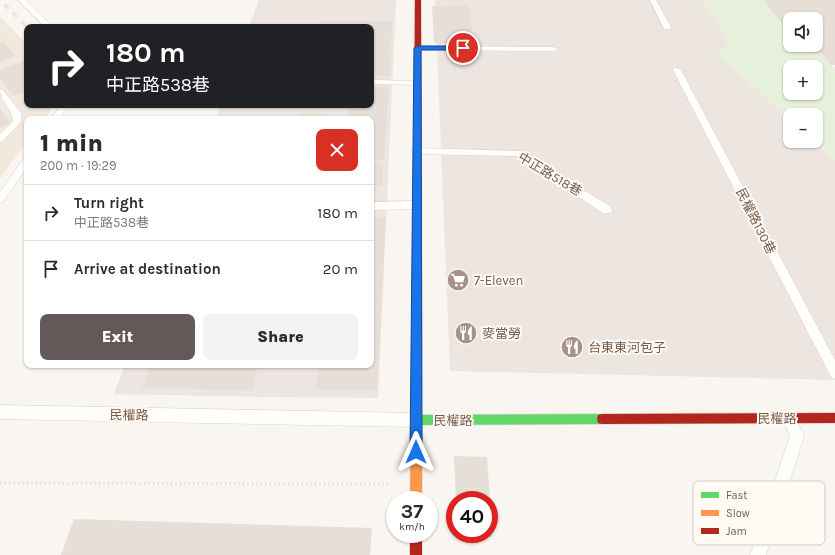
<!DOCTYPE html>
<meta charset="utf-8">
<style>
:root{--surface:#fff;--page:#f2f2f3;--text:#2b2b33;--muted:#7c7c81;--line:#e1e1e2;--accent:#625958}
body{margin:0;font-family:Karla,"Noto Sans TC",sans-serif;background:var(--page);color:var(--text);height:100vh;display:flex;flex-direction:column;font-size:15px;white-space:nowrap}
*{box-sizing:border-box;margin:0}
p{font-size:13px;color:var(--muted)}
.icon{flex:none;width:22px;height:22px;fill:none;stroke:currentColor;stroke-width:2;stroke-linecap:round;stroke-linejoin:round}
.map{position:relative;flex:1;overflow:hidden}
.panel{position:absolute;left:24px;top:116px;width:350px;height:252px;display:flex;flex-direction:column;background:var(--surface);border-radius:8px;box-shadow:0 1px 3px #0004}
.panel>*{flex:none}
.guide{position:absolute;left:24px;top:24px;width:350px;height:84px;border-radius:8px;box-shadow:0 1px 3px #0004;background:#202124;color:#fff;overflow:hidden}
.buttons{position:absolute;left:783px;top:12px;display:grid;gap:8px}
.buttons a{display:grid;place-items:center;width:40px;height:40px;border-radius:8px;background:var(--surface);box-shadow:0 1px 3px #0004;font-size:20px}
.speed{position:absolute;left:386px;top:491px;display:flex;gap:8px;font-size:20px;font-weight:700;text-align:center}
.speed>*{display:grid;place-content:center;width:52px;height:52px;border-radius:50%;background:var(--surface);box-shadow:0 1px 3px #0004;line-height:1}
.speed small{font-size:10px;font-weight:400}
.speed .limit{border:6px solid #d22;background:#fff;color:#111}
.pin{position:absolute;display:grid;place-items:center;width:34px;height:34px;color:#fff;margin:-17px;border:2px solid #fff;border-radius:50%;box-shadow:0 1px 4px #0007}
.me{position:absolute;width:44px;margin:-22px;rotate:0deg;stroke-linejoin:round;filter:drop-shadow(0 0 3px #0008)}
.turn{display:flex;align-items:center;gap:14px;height:84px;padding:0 16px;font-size:18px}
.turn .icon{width:52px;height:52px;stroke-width:2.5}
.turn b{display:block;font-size:28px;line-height:34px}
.round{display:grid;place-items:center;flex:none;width:42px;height:42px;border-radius:8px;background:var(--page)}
.head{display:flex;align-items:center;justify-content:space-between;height:68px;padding:0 16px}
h1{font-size:24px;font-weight:800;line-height:30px}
.primary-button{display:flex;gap:8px;margin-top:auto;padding:8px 16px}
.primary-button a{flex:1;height:46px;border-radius:8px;background:var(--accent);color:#fff;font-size:16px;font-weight:800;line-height:46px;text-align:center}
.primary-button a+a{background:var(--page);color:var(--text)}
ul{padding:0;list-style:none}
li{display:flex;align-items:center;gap:12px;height:56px;padding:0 16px;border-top:1px solid var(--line)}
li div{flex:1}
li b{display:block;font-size:15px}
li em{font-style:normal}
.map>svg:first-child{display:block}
.residential{fill:#f2e8de}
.industrial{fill:#ede5e0}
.green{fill:#e7f0db;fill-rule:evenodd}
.building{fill:#e6ded7}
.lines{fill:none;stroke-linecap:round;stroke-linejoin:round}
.lane-casing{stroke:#d7d1cb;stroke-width:1}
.fast-casing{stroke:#d9d2cb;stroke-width:1}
.slow-casing{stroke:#d9d2cb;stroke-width:1}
.jam-casing{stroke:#d9d2cb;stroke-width:1}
.path{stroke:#dcd5d0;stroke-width:3;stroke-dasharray:1 3.5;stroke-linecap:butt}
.lane{fill:#fefefd;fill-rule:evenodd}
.fast{fill:#63d668;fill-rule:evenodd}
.slow{fill:#ff974d;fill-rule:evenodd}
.jam{fill:#b3261e;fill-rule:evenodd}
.rail-casing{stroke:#e6e3e7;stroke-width:3}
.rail{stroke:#fffaf3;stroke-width:2;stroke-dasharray:6;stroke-linecap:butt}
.route{fill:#1a73e8;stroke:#114b97}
.labels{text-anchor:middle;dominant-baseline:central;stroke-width:4;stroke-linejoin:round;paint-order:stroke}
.street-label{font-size:13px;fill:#7a5c4d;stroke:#fffaf3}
.poi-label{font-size:13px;fill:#7a5c4d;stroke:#fffaf3;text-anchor:start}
.key{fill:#fffaf3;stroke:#d7cbc1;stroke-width:1}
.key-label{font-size:11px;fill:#7a5c4d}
</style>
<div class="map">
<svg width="835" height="555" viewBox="0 0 835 555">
<rect width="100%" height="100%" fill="#f9f5f0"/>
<path class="residential" d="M0,17L27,44V105H54L44,119H27V142L0,178Z"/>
<g class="industrial">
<path d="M259,0H396L378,398L265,397L114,394L125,365H371V119H216L221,105H371V27H249Z"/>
<path d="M435,0H702L715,18L729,44L718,52L790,121V141H814L835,160V380L450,371Z"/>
</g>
<path class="green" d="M702,0H763L790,33V45C813,45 821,52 835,69V160L814,141H816V115H790V121L717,52L729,44L715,18ZM790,67H816V93H790Z"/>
<g class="building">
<path d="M763,0H835V65H831L821,53H809L803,45H816V19H790V33Z"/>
<path d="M469,5L474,43H434L432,6Z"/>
<path d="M320,21H392L390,76H371V27H319Z"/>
<path d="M3,41L16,56L0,62V42Z"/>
<path d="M24,61L27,64V90L14,96L0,79V70Z"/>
<path d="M371,87H389L384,160H371V119H348L350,105H371Z"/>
<path d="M0,109L11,123L0,128Z"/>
<path d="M300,114H327L326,119H299Z"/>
<path d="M371,164H383L382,186H371Z"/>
<path d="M371,217L386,218L377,390H316L318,367H292L293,365H371Z"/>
<path d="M150,365H258L253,390L142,388Z"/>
<path d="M454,456L487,457L490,500H456Z"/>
<path d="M489,511L492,537L456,536V534H489Z"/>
<path d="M74,519L372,528L370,555H61Z"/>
</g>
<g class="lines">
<g class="lane-casing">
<g id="lane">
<path d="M18,0H25L53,27H45Z"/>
<path d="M650,0H656L671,27L670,29H664Z"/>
<path d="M415,46L554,47L558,49L554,51L418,50H415Z"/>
<path d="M674,68H677L681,70L835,360V379L831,377L673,70Z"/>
<path d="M371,80L417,81L421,83L417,85L371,84Z"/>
<path d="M0,89L3,90L21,113V122L3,141L0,142V134L13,121C13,108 0,103 0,89Z"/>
<path d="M61,105H69L59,119H51Z"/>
<path d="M417,148L521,151L611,207L612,210L611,213H603L516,156L417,154L412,151Z"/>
<path d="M27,157V167L3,202L0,203V192L24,158Z"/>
<path d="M417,201L420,202L422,205L420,208L417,209L371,210V202Z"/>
<path d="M0,405L416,413L421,415L423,420L421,425L416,427L0,419Z"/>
<path d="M789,412L794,414L804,436L766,555H750L790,436L782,419L784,414Z"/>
</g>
</g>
<g class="fast-casing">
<path id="fast" d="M602,414L606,415L607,419L606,423L602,424L416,425L412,424L411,420L412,416L416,415Z"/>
</g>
<g class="slow-casing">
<path id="slow" d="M417,329L420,330L422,333V500H410L412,333L414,330Z"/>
</g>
<g class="jam-casing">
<g id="jam">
<path d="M415,0H421L422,333L420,336L417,337L414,336L412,333Z"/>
<path d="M835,413V423L602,424L598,423L597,419L598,415L602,414Z"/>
<rect x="410" y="534" width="12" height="21"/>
</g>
</g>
<path class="path" d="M0,483L391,484"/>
<use href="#lane" class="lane"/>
<use href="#fast" class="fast"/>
<use href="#slow" class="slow"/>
<use href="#jam" class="jam"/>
<g class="rail-casing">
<path id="rail" d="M0,0L27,27"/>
</g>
<use href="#rail" class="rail"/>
</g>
<path class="route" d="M463,46L465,47V50H421L422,452L420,456L416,458L412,456L410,452L414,48L418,46Z"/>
<defs>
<g id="supermarket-disc" transform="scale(1.15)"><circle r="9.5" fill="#a69286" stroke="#fffaf3"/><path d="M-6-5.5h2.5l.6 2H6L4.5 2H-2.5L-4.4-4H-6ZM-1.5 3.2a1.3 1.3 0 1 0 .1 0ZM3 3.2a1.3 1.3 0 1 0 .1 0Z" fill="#fff"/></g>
<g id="restaurant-disc" transform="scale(1.15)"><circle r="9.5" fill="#a69286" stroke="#fffaf3"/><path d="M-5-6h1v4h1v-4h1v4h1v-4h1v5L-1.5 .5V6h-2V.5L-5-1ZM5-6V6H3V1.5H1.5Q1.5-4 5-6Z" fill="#fff"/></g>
</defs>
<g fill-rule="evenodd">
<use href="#supermarket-disc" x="458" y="280"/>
<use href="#restaurant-disc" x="466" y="333"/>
<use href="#restaurant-disc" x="572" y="347"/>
</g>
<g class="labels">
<g class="street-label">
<text transform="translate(550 174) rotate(31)">中正路518巷</text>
<text transform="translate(756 221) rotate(63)">民權路130巷</text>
<text transform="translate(129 415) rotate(1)">民權路</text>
<text x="777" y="418">民權路</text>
<text x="453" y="420">民權路</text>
</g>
<g class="poi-label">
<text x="474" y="280">7-Eleven</text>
<text x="482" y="333">麥當勞</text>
<text x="588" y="347">台東東河包子</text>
</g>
</g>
<rect x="693" y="481" width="132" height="64" rx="6" class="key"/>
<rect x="701" y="492" width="18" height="6" fill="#63d668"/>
<rect x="701" y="510" width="18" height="6" fill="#ff974d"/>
<rect x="701" y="528" width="18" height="6" fill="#b3261e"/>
<g class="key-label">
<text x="726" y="499">Fast</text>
<text x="726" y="517">Slow</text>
<text x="726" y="535">Jam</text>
</g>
</svg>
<div class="buttons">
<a><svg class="icon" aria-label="sound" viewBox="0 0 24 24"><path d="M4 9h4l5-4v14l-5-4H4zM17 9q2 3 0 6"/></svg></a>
<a>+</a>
<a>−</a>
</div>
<div class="speed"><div>37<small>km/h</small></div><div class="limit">40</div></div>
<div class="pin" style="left:463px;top:48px;background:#d93025"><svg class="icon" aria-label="arrive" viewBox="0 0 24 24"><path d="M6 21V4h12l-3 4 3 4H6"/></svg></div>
<svg class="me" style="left:416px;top:452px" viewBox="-20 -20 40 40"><path d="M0-17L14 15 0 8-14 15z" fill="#1a73e8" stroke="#fff" stroke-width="4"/></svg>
<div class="guide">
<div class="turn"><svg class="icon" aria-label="right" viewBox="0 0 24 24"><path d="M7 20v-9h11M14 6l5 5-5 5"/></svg><div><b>180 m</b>中正路538巷</div></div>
</div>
<section class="panel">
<div class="head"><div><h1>1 min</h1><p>200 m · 19:29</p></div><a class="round" style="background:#d93025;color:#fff"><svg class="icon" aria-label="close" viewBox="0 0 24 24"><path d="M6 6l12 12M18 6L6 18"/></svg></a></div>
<ul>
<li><svg class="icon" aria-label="right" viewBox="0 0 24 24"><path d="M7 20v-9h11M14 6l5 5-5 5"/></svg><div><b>Turn right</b><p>中正路538巷</p></div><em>180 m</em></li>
<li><svg class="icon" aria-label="arrive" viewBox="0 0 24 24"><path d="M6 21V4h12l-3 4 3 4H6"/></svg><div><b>Arrive at destination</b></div><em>20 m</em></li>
</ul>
<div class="primary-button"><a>Exit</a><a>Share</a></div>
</section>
</div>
